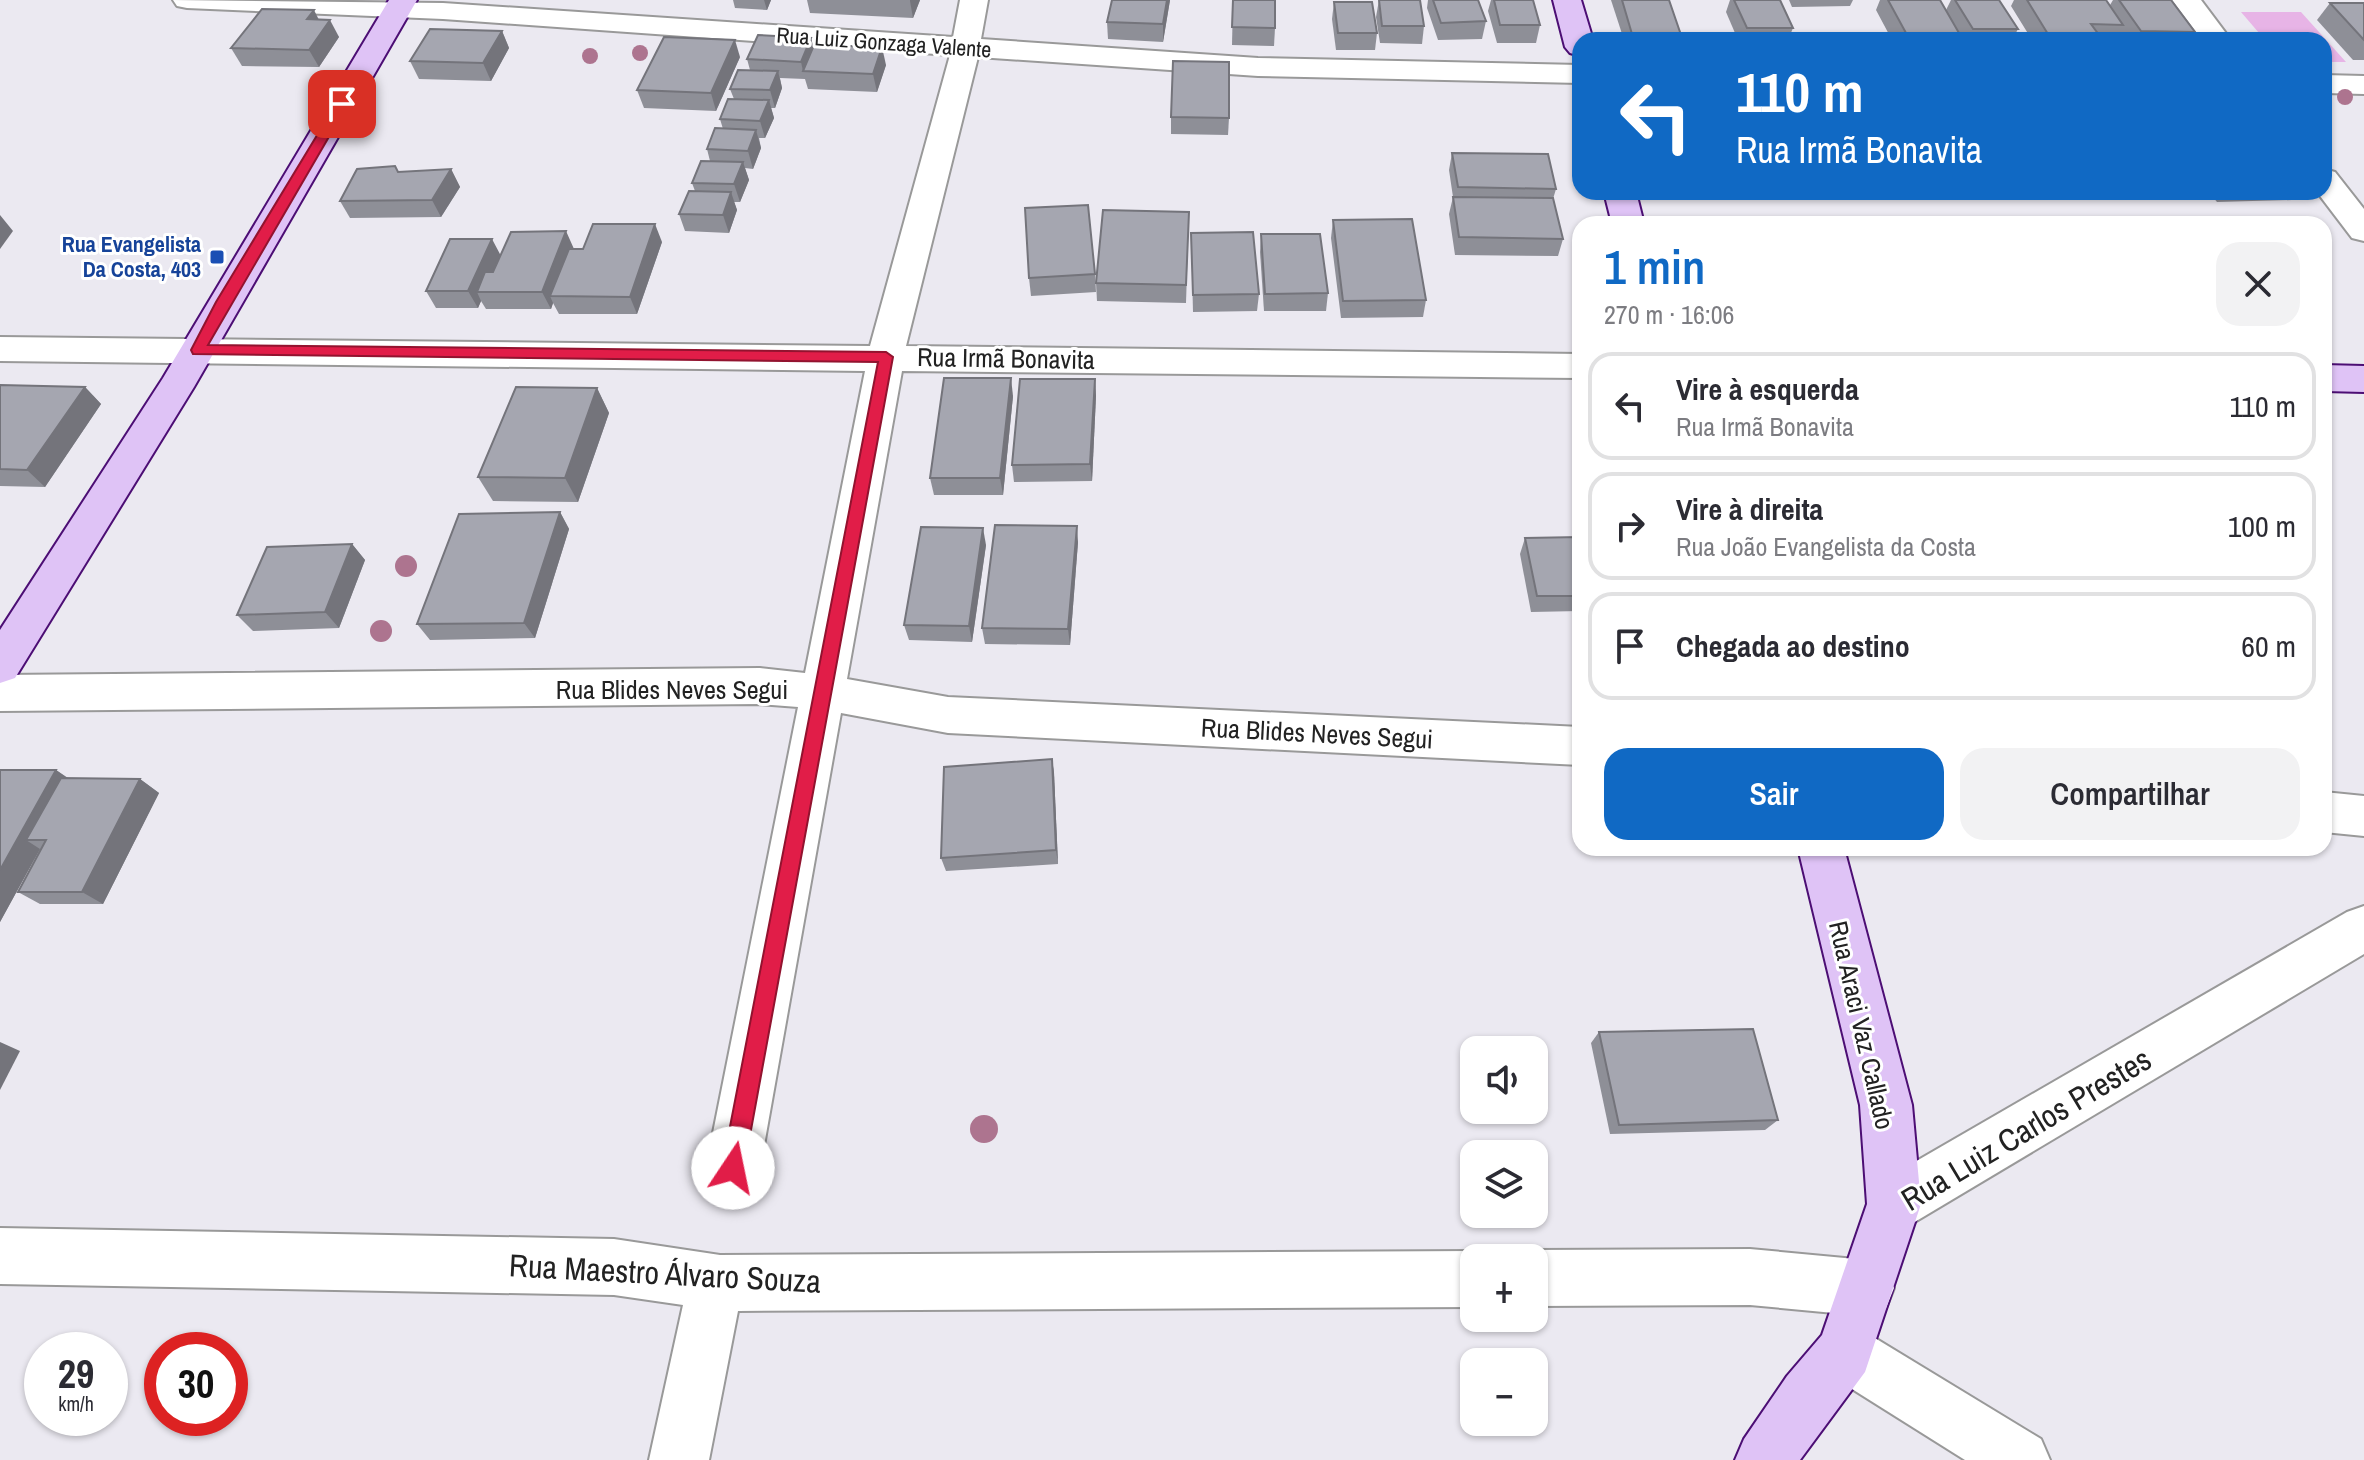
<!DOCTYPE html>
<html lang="pt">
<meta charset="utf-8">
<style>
:root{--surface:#fff;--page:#f2f2f3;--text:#2b2b33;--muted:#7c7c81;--line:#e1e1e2;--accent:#1069c4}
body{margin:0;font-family:"Archivo Narrow",sans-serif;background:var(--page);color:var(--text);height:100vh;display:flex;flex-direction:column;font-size:30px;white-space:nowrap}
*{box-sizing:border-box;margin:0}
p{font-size:26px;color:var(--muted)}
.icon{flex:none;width:44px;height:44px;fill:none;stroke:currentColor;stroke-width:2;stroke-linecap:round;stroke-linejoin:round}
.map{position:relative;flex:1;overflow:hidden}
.details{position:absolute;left:1572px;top:216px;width:760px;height:640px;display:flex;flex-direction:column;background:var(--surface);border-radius:24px;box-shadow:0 2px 6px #0004}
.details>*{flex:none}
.hud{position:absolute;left:1572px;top:32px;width:760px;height:168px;border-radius:24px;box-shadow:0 2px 6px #0004;background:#1069c4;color:#fff;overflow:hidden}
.controls{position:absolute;left:1460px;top:1036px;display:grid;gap:16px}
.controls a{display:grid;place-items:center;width:88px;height:88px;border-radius:16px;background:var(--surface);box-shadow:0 2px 6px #0004;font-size:40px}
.speed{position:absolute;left:24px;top:1332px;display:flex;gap:16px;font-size:40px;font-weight:700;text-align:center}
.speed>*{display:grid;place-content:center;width:104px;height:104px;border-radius:50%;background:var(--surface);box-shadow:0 2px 6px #0004;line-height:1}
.speed small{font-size:20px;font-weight:400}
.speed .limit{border:12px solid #d22;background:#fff;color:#111}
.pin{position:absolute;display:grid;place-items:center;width:68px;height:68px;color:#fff;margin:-34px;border-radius:16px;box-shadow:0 4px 12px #0006}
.me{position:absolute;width:88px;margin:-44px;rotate:11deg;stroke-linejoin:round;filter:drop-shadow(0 0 6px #0008)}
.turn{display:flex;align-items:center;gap:28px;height:168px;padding:0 32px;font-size:36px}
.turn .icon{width:104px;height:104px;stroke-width:2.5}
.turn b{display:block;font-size:56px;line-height:68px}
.round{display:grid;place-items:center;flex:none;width:84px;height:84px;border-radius:24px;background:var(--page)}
.head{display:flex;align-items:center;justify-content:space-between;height:136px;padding:0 32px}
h1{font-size:48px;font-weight:600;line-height:60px;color:var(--accent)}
.cta{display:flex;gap:16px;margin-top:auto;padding:16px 32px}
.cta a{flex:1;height:92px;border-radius:24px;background:var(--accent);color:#fff;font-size:32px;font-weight:600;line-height:92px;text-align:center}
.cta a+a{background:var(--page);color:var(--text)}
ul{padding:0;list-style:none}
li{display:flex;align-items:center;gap:24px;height:108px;margin:0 16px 12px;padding:0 16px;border:4px solid var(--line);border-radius:24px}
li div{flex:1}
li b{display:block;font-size:30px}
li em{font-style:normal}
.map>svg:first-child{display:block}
.grass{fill:#e7b4e6}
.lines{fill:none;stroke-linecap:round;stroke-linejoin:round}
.street-casing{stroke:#999;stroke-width:4}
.secondary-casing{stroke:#4c0e74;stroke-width:4}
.street{fill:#fff;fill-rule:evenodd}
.secondary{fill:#dfc3f6;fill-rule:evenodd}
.tree{fill:#ad748f}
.wall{fill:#8e8f97}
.shaded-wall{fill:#74747b}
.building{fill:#a5a6b0;stroke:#74747b;stroke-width:2}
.route{fill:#e11d48;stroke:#92132f;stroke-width:2}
.transit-dot{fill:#1a4fb4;stroke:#fff;stroke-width:3}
.labels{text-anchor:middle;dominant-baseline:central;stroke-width:6;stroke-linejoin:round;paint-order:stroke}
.far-street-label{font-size:22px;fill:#222;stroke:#fff}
.far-transit-label{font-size:22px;font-weight:bold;fill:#164399;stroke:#fff;text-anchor:end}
.street-label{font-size:26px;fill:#222;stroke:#fff}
.near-street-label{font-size:32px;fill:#222;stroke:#fff}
</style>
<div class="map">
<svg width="2364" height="1460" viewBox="0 0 2364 1460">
<rect width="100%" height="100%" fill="#ebe9f1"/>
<path class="grass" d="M2241,12H2301L2346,62H2324V40H2265Z"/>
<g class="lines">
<g class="street-casing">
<g id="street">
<path d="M173,0L443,3L953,37L960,0H988L981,39L1258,58L1580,65V83L1258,76L978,57L906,346L1580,354V378L902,371L847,679L948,697L1580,727V765L948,733L841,713L760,1168L752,1187L733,1195L714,1187L706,1168L798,707L760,704L0,711V675L760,668L805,673L865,371L0,361V337L870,346L950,55L443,19L187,8L177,6Z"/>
<path d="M2172,0H2201L2231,40H2202Z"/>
<path d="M2324,75L2364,76V94L2324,93Z"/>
<path d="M2324,169L2335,172L2364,209V241L2352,238L2317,192H2324Z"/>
<path d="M2324,792L2364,796V836L2324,832Z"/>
<path d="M2364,906V954L1913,1223L1894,1231L1875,1223L1867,1204L1875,1185L2347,912Z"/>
<path d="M0,1228L614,1239L720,1255L1474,1251L1491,1258H1474V1307L738,1311L709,1460H649L683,1305L614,1295L0,1284Z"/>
<path d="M1750,1249L1866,1260L1886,1268L1894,1288L1886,1308L1866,1316L1750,1305L1534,1306V1258H1515L1534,1250Z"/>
<path d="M1845,1323L1865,1332L2041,1439L2050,1460H1965L1825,1372L1816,1352L1825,1332Z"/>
</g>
</g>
<g class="secondary-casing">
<g id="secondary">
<path d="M389,0H417L194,387L15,678L0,683V630L163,378Z"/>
<path d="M1553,0H1581L1593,40H1580V56L1570,53L1565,47Z"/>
<path d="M1604,192H1636L1644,224H1612Z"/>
<path d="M2324,365L2364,366V392L2324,391Z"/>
<path d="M1798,848H1844L1912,1105L1921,1204L1865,1372L1800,1460H1735L1744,1439L1787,1376L1822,1335L1867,1204L1860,1105Z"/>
</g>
</g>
<use href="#street" class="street"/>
<use href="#secondary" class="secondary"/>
</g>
<g class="tree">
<circle cx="640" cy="53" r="8"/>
<circle cx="590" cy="56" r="8"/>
<circle cx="2345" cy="97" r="8"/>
<circle cx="406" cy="566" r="11"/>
<circle cx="381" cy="631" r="11"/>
<circle cx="984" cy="1129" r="14"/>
</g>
<g class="wall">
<path d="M733,0H771L767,10L735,8Z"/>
<path d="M807,0H920L913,18L810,13Z"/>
<path d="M1112,0H1170L1163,42L1108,39L1107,22Z"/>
<path d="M1233,0L1275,28L1274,46L1232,45Z"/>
<path d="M1379,0L1424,26L1422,44L1380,43L1376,17Z"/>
<path d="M1428,0H1478L1486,21L1482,39L1438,40L1427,8Z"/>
<path d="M1491,0H1533L1540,25L1536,43H1497L1488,11Z"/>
<path d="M1611,0H1669L1681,35L1679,40H1624Z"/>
<path d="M1730,0H1780L1793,28L1788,40H1738L1726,12Z"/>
<path d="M1789,0H1853L1850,6L1792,7Z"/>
<path d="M1880,0H1940L1946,10L1951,0H1999L2018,29L2012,40H1960L1957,36L1956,40H1892L1876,10Z"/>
<path d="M2014,0H2106L2110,5L2113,0H2171L2195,32L2189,40H2124L2118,32L2114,40H2032L2011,6Z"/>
<path d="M1334,2L1377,33L1375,50H1336L1332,19Z"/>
<path d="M2330,3H2364V60H2353L2317,20Z"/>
<path d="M319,20L339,37L319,67L242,66L231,48Z"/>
<path d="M502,31L509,48L491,81L419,79L410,61Z"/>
<path d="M811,38L813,46L886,65L877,92L808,89L805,79L780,78L782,88L775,108H771L774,118L765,138H759L761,148L753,169L745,168L749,180L740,202H734L737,210L729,233L685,231L679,214L695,191L692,183L710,161L707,149L723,129L720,119L734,99L730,89L750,70L747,59Z"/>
<path d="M740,57L716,111L644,108L637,90Z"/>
<path d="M1171,117L1229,118L1228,135L1171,134Z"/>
<path d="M1452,153L1556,189L1553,199L1563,239L1558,256L1455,255L1449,214L1453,197L1449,170Z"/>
<path d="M451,169L460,187L441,217L350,218L340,201Z"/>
<path d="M2209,192H2298L2292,200L2217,202Z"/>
<path d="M1189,212L1186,303L1097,301L1096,283Z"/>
<path d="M1333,220L1426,300L1423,317L1341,318L1331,238Z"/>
<path d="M1191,233L1259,294L1257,311L1193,312Z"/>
<path d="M1261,234L1328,293L1326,311H1264L1260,252Z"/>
<path d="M662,242L637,314H559L553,303L551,309H486L481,301L478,308H436L426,291L501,255Z"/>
<path d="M1095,274L1096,292L1031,296L1029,278Z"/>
<path d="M1095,379L1096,396L1092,481L1014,482L1012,465Z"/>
<path d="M0,385L85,387L101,404L45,487L0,486Z"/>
<path d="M597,388L609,413L578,502L493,501L478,477Z"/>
<path d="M1013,396L1003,495H934L930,478Z"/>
<path d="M560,512L569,529L535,638L430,640L417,624Z"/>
<path d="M1580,537V611L1531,612L1520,554L1525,538Z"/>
<path d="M1078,542L1070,645L985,644L982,628Z"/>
<path d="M352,544L365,560L339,628L253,631L237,615Z"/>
<path d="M986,545L972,642L909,640L904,625Z"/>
<path d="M1052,759L1054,773L1058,864L946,871L941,858Z"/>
<path d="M0,770H56L68,778L140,779L159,793L103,904H40L18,892L40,849L0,922Z"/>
<path d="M1599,1032L1778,1120L1765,1130L1610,1134L1591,1043Z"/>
</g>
<g class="shaded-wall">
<path d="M764,0H771L767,10Z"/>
<path d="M910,0H920L913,18L910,1Z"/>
<path d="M1167,0H1170L1163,42V24Z"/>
<path d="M314,10L323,28L307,19Z"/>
<path d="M330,20L339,37L319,67L309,50Z"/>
<path d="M502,31L509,48L491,81L483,63Z"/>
<path d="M811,38L816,56L803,71L801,62Z"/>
<path d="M735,40L740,57L716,111L711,93Z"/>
<path d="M882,47L886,65L877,92L873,74Z"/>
<path d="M778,71L782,88L775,108L770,90Z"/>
<path d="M769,100L774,118L765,138L760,121Z"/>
<path d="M756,130L761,148L753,169L748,151Z"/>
<path d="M743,162L749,180L740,202L734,184Z"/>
<path d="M451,169L460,187L441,217L432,200Z"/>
<path d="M731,192L737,210L729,233L723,215Z"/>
<path d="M0,215L13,231L0,249Z"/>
<path d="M655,224L662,242L637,314L630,297Z"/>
<path d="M566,231L574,249L550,296L553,303L551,309L542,292Z"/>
<path d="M492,239L501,256L485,292H477L481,301L478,308L468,291Z"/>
<path d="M1011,378L1013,396L1003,495L1000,478Z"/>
<path d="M1095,379L1096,396L1092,481L1090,464Z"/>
<path d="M85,387L101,404L45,487L27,470Z"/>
<path d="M597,388L609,413L578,502L565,478Z"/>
<path d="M560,512L569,529L535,638L524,623Z"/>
<path d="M1077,526L1078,542L1070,645L1068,629Z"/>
<path d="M983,528L986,545L972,642L969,626Z"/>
<path d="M352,544L365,560L339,628L325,612Z"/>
<path d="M1052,759L1054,773L1058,864L1056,850Z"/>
<path d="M56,770L76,784L26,840L40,849L0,922V870Z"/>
<path d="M140,779L159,793L103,904L82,892Z"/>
<path d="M0,1042L20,1051L0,1090Z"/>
</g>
<g class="building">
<path d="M1112,0H1167L1163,24L1107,22Z"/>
<path d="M1233,0H1275V28L1232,27Z"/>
<path d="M1379,0H1420L1424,26H1382Z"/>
<path d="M1433,0H1478L1486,21L1441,23Z"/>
<path d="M1494,0H1533L1540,25H1500Z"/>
<path d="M1622,0H1669L1681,35L1632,34Z"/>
<path d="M1734,0H1780L1793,28H1747Z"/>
<path d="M1888,0H1940L1959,33H1906Z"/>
<path d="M1955,0H1999L2018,29H1973Z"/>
<path d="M2027,0H2106L2123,25L2091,24L2102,39H2051Z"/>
<path d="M2119,0H2171L2195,32L2141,31Z"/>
<path d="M1334,2H1372L1377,33H1338Z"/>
<path d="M2330,3H2364V40Z"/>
<path d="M262,9L314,10L307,19L330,20L309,50L231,48Z"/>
<path d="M430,29L502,31L483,63L410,61Z"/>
<path d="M758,35L811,38L801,62L747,59Z"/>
<path d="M664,37L735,40L711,93L637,90Z"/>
<path d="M814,45L882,47L873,74L803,71Z"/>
<path d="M1173,61L1229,62V118L1171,117Z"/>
<path d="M738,70L778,71L770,90L730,89Z"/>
<path d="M728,99L769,100L760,121L720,119Z"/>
<path d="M715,128L756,130L748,151L707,149Z"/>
<path d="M1452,153L1548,154L1556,189L1458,187Z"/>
<path d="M701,161L743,162L734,184L692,183Z"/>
<path d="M395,166L398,172L451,169L432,200L340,201L357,169Z"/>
<path d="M689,191L731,192L723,215L679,214Z"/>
<path d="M1453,197L1553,198L1563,239L1459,237Z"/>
<path d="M1088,205L1095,274L1029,278L1025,208Z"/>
<path d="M1103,210L1189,212L1186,285L1096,283Z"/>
<path d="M1412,219L1426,300L1343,301L1333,220Z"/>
<path d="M593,224H655L630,297L550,296L569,249H583Z"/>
<path d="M566,231L542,292H477L485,272H493L511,232Z"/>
<path d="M1253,232L1259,294L1193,295L1191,233Z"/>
<path d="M1261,234H1320L1328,293L1265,294Z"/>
<path d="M450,239H492L468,291H426Z"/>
<path d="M944,378H1011L1000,478H930Z"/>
<path d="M1020,379H1095L1090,464L1012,465Z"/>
<path d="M0,385L85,387L27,470L0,469Z"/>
<path d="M516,387L597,388L565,478L478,477Z"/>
<path d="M560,512L524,623L417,624L459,514Z"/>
<path d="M995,525L1077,526L1068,629L982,628Z"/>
<path d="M921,527L983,528L969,626L904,625Z"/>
<path d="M1580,537V596H1537L1525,538Z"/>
<path d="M352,544L325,612L237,615L267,547Z"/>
<path d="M1052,759L1056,850L941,858L944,767Z"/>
<path d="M0,770H56L0,870Z"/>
<path d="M61,778L140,779L82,892H18L46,840H26Z"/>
<path d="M1753,1029L1778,1120L1619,1125L1599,1032Z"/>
</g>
<path class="route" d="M342,100L348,104L208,345L886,352L893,357L744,1168L741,1176L733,1179L725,1176L722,1168L878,362L193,354L191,350L216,302L336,104Z"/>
<rect class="transit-dot" x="209" y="249" width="16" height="16" rx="4"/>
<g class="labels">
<g class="far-street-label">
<text transform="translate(884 42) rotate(4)">Rua Luiz Gonzaga Valente</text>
</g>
<g class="far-transit-label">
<text x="201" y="244">Rua Evangelista<tspan x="201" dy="25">Da Costa, 403</tspan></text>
</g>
<g class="street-label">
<text transform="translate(1006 358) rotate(1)">Rua Irmã Bonavita</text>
<text x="672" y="689">Rua Blides Neves Segui</text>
<text transform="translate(1317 733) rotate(3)">Rua Blides Neves Segui</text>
<text transform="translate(1862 1025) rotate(77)">Rua Araci Vaz Callado</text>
</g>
<g class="near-street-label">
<text transform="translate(2026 1129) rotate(-31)">Rua Luiz Carlos Prestes</text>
<text transform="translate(665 1273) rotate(3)">Rua Maestro Álvaro Souza</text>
</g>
</g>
</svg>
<div class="controls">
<a><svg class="icon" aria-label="sound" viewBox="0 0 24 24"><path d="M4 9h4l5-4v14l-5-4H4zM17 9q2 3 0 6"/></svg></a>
<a><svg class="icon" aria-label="layers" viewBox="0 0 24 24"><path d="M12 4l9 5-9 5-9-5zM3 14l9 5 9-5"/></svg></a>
<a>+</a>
<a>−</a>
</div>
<div class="speed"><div>29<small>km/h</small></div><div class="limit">30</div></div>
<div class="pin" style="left:342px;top:104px;background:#d93025"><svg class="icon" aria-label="arrive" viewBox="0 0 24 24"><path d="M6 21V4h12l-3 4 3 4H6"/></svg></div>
<svg class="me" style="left:733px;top:1168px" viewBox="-20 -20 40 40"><circle r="19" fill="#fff"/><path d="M0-13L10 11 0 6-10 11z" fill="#e11d48"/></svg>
<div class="hud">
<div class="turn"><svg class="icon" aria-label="left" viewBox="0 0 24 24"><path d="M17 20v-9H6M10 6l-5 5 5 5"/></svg><div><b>110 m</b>Rua Irmã Bonavita</div></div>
</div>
<section class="details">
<div class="head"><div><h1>1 min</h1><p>270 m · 16:06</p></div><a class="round"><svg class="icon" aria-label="close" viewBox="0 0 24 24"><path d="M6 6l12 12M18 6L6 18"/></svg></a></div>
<ul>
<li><svg class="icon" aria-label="left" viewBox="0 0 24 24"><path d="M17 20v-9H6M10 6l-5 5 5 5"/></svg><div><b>Vire à esquerda</b><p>Rua Irmã Bonavita</p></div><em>110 m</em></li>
<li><svg class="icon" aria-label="right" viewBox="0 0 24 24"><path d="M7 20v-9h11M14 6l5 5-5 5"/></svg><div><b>Vire à direita</b><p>Rua João Evangelista da Costa</p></div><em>100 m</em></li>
<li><svg class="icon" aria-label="arrive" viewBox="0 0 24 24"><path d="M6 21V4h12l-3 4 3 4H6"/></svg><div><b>Chegada ao destino</b></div><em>60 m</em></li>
</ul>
<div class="cta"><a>Sair</a><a>Compartilhar</a></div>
</section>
</div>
